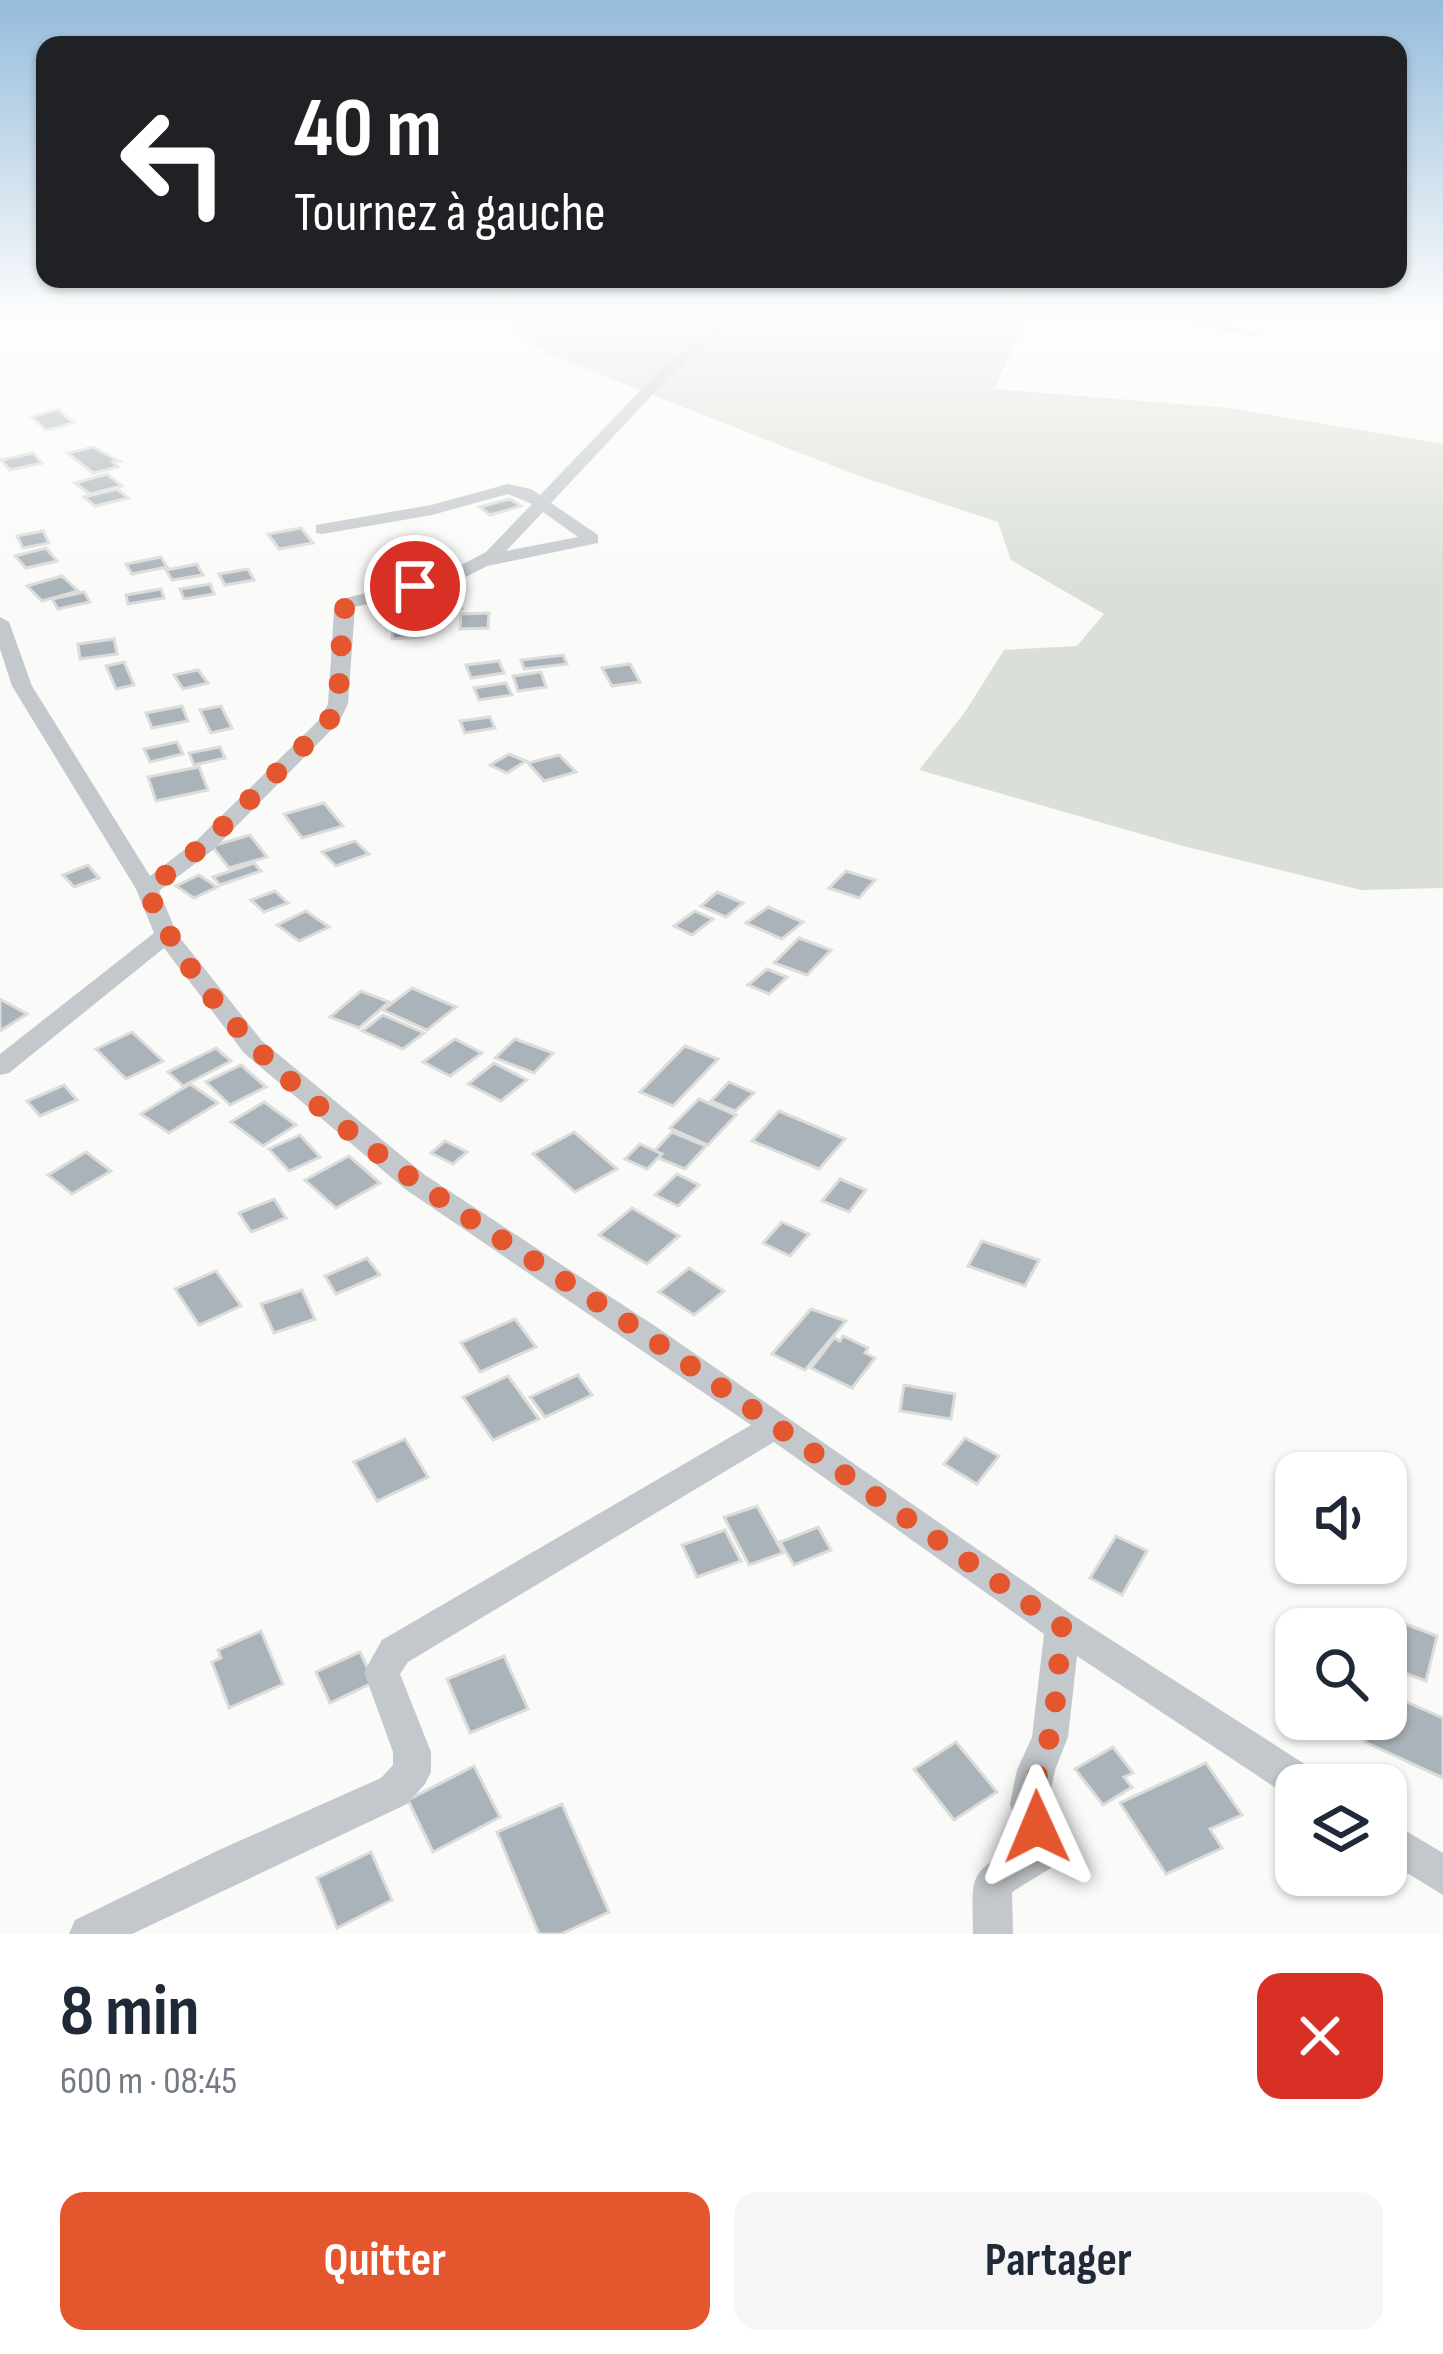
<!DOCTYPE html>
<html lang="fr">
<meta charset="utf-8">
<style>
:root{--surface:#fff;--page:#f6f6f7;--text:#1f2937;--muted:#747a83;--accent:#e4572e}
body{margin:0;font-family:"Sofia Sans Condensed",sans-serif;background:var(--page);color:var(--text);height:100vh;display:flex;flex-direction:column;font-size:45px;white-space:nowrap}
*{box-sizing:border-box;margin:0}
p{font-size:39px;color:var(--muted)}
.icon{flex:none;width:66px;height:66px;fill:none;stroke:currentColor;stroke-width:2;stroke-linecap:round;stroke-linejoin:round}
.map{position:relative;height:1934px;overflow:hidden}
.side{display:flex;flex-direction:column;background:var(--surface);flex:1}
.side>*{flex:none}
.top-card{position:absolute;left:36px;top:36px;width:1371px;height:252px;border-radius:24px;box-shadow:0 3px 9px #0004;background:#202124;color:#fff;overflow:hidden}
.buttons{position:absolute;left:1275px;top:1452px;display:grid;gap:24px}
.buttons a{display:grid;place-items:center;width:132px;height:132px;border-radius:24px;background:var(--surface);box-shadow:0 3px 9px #0004;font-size:60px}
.pin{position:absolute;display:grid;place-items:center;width:102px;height:102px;color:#fff;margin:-51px;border:6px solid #fff;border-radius:50%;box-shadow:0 3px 12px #0007}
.me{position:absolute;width:132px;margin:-66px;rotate:359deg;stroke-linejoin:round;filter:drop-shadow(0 0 9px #0008)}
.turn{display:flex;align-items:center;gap:42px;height:252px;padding:0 60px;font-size:54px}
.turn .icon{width:156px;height:156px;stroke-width:2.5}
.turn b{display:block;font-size:84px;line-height:102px}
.round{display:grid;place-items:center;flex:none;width:126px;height:126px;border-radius:24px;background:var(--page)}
.summary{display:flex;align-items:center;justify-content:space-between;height:204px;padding:0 60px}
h1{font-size:72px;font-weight:700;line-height:90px}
.action{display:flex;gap:24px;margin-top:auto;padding:24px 60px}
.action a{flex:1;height:138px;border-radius:24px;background:var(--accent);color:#fff;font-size:48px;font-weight:700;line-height:138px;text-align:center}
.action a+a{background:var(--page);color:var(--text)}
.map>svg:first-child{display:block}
.green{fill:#dadfd7}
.building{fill:#aab3b9;stroke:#dcdcda;stroke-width:3}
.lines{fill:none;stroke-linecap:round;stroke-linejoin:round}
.street{fill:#c3c8cc;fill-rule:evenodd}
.route{stroke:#e4572e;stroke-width:21;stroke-dasharray:0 37.8}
</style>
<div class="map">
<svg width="1443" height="1934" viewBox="0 0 1443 1934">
<rect width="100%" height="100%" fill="#fafaf8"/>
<path class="green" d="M499,317H1027L994,389L1229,408L1443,444V888L1361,890L1183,846L919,770L965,712L1004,650L1077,646L1104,614L1011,560L998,522L859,476L548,354Z"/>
<g class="building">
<path d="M58,409L74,423L46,430L32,417Z"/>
<path d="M93,447L119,461L113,462L118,467L93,473L68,453Z"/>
<path d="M33,453L42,463L10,470L1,460Z"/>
<path d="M107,474L122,486L90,494L75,483Z"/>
<path d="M117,489L128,498L95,506L84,497Z"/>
<path d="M510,499L521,506L490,515L480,507Z"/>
<path d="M301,528L313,543L279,549L268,534Z"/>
<path d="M43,531L49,543L23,548L17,536Z"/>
<path d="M46,548L57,561L26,568L15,556Z"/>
<path d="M161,557L167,567L132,574L126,564Z"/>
<path d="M197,564L203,575L172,580L166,570Z"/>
<path d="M248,569L254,580L225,585L219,574Z"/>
<path d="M62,576L78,591L42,601L27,586Z"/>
<path d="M210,584L214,594L184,599L180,589Z"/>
<path d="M161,589L164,598L128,604L126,595Z"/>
<path d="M84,592L90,602L58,609L52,599Z"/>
<path d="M458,598L462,609L433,613L429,601Z"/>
<path d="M417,599L419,610L387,612L386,601Z"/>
<path d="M489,613L488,628L460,629L461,614Z"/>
<path d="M424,623L423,637L392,639L393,624Z"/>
<path d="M114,639L117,654L80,659L78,644Z"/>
<path d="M563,655L567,664L524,669L521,660Z"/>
<path d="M499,661L504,673L471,678L466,665Z"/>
<path d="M124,662L134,685L116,689L106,666Z"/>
<path d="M630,664L640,682L612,686L602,668Z"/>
<path d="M198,670L208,683L183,689L174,675Z"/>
<path d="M541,672L546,687L518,691L513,676Z"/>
<path d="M506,683L512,695L479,700L474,688Z"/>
<path d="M182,706L188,721L152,728L146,713Z"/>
<path d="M221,706L232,728L211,733L200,710Z"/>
<path d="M490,717L495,728L465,733L460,721Z"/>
<path d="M177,742L183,754L150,762L144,749Z"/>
<path d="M220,747L225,758L194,765L189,753Z"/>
<path d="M509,754L526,761L507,773L490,765Z"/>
<path d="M559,755L576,772L544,781L528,763Z"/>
<path d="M199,767L208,790L156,801L148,777Z"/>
<path d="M324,803L343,826L302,838L284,814Z"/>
<path d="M250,835L267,857L229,868L212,846Z"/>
<path d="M355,841L369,854L336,866L322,852Z"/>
<path d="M254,863L261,871L220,885L213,877Z"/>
<path d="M88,865L99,878L74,887L63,875Z"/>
<path d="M846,871L875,880L859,898L829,888Z"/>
<path d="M199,875L217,887L194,898L176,886Z"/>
<path d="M275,891L288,903L264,912L251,900Z"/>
<path d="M717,892L743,903L726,917L701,906Z"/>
<path d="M768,907L803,922L782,939L746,923Z"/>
<path d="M306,911L329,927L299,941L277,925Z"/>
<path d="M695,911L713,919L692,935L674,926Z"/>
<path d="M799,938L831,950L807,975L774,963Z"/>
<path d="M767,969L787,977L769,994L748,985Z"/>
<path d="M412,988L456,1007L427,1030L383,1010Z"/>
<path d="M361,991L389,1002L359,1028L330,1017Z"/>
<path d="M0,999L27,1014L0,1031Z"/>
<path d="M383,1015L424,1033L403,1049L362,1031Z"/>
<path d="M132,1032L163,1061L126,1079L96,1049Z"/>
<path d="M455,1039L482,1053L450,1076L423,1062Z"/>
<path d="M515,1039L553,1053L534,1073L495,1058Z"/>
<path d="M685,1046L718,1059L673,1106L640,1092Z"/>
<path d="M216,1048L231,1061L183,1086L168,1072Z"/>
<path d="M494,1063L527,1080L501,1101L468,1084Z"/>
<path d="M241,1065L266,1087L230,1105L206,1082Z"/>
<path d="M729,1082L754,1093L735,1111L711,1101Z"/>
<path d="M190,1084L218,1103L169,1133L141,1114Z"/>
<path d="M64,1085L77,1100L40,1116L27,1101Z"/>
<path d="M699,1099L736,1115L708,1145L670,1128Z"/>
<path d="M264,1102L296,1125L263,1146L231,1122Z"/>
<path d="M779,1111L845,1139L819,1169L752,1141Z"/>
<path d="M574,1132L617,1169L575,1192L533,1154Z"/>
<path d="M672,1132L706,1146L685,1169L651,1155Z"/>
<path d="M300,1135L320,1157L289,1171L269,1149Z"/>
<path d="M445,1141L467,1152L453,1164L431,1153Z"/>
<path d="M640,1144L662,1154L647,1169L625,1159Z"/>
<path d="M86,1152L111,1171L72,1194L48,1175Z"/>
<path d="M349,1156L380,1183L336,1208L305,1180Z"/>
<path d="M677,1174L699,1185L678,1206L655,1195Z"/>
<path d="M840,1179L866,1190L849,1212L822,1201Z"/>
<path d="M274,1199L286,1218L251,1232L239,1213Z"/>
<path d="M632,1208L679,1236L647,1264L599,1235Z"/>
<path d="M782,1222L809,1234L790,1256L763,1243Z"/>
<path d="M982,1241L1039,1260L1025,1286L968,1266Z"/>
<path d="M367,1258L380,1275L336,1294L325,1276Z"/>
<path d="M689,1268L724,1291L694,1315L659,1292Z"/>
<path d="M216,1271L241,1306L199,1325L175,1289Z"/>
<path d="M302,1290L315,1319L274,1333L261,1304Z"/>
<path d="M811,1309L846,1321L805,1370L772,1354Z"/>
<path d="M515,1319L536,1347L480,1372L461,1343Z"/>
<path d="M843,1336L868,1348L865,1353L875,1358L852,1388L811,1368L834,1338L840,1341Z"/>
<path d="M578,1375L592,1395L545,1417L530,1397Z"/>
<path d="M508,1376L539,1419L493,1440L463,1397Z"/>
<path d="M904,1385L955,1394L951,1419L900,1411Z"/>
<path d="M965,1438L999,1456L977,1484L944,1464Z"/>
<path d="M405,1439L428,1477L377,1501L354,1462Z"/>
<path d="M757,1506L783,1553L749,1565L724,1517Z"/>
<path d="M818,1527L831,1550L794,1565L780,1542Z"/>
<path d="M725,1530L741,1561L697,1577L682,1545Z"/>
<path d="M1116,1536L1147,1551L1122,1595L1090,1578Z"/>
<path d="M1390,1618L1437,1636L1426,1681L1386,1666Z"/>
<path d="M261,1631L283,1684L229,1708L212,1662L221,1658L218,1650Z"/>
<path d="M360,1652L374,1682L330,1703L316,1672Z"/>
<path d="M504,1656L528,1709L470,1733L447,1679Z"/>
<path d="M1386,1693L1443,1718V1778L1365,1742L1373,1719H1386Z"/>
<path d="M956,1742L997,1792L954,1820L914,1769Z"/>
<path d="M1113,1747L1133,1773L1124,1777L1132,1787L1103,1805L1075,1769Z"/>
<path d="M1206,1763L1242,1815L1210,1829L1222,1848L1166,1874L1120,1803Z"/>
<path d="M474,1766L500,1817L433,1852L408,1800Z"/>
<path d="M562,1804L609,1912L561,1934H539L497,1832Z"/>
<path d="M371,1852L392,1900L337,1928L317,1878Z"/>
</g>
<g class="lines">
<g class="street">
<path d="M725,317H739L668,378L551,503L598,535V543L487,566L456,582L355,607L348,704L339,722L213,850L159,891L177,934L262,1041L425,1175L655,1326L1074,1616L1317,1772L1323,1785H1296V1800L1291,1798L1077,1656L1068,1737L1055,1770L1048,1804L1064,1850L1059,1863L1012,1892L1013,1934H973C972,1870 968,1875 1023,1842L1010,1804L1017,1770L1032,1737L1044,1634L774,1442L408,1662L400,1674L431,1752V1772L425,1784L407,1804L132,1934H69L75,1920L219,1850L381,1778L393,1765V1752L364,1672L382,1640L751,1425L405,1189L244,1053L164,948L9,1073L0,1075V1054L154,933L136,889L12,686L0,649V617L9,622L32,686L150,876L197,840L320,719L328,704L334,611L342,599L444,574L486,552L532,504L508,494L432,515L322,534L316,533V525L431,505L508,484L531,489L540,495L658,372ZM543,512L578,537L506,551Z"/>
<path d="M1163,317H1192L1263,333L1256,337Z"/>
<path d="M1386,1819L1443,1853V1895L1386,1860Z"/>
</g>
</g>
<linearGradient id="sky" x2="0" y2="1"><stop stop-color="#96bcdc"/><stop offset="0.54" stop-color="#fdfdfc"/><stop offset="1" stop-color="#fdfdfc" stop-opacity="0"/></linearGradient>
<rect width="1443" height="588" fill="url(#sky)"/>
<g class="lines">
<path class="route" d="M415,586L348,603L343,611L338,704L328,722L205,844L147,890C233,1089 470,1214 643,1333C783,1430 922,1530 1062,1627C1058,1662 1058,1699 1050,1734C1043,1770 1024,1789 1037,1827"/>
</g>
</svg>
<div class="buttons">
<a><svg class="icon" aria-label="sound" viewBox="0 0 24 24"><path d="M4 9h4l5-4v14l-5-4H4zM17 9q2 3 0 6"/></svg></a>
<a><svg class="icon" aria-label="search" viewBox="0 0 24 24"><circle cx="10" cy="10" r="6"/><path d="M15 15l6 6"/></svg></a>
<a><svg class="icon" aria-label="layers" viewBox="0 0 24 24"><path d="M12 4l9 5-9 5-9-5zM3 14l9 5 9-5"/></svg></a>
</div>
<div class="pin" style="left:415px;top:586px;background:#d93025"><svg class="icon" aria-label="arrive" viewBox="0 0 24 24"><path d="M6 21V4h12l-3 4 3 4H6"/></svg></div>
<svg class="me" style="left:1037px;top:1827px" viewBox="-20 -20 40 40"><path d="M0-17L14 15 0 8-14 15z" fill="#e4572e" stroke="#fff" stroke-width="4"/></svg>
<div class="top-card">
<div class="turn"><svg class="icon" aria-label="left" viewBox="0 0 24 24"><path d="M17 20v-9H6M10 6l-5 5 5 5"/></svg><div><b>40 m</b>Tournez à gauche</div></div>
</div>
</div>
<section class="side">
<div class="summary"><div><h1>8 min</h1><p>600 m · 08:45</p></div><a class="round" style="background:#d93025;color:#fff"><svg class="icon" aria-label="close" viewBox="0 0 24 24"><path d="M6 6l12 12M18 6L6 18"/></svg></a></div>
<div class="action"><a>Quitter</a><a>Partager</a></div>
</section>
